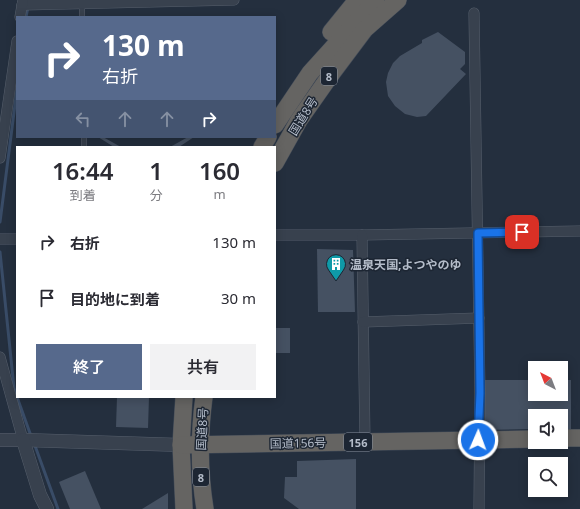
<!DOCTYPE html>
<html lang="ja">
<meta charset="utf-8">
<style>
:root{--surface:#fff;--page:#f2f2f3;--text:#2b2b33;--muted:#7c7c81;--accent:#56698c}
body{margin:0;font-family:"Noto Sans","Noto Sans JP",sans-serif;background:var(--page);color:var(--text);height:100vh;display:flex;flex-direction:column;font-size:15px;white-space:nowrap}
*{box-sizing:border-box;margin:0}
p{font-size:13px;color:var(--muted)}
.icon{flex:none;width:22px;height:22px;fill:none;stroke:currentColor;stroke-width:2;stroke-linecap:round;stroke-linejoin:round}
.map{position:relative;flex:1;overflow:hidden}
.sheet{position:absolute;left:16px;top:146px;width:260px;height:252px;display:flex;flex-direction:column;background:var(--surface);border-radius:0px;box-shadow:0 2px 10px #0003}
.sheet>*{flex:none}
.guide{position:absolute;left:16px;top:16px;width:260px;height:122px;border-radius:0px;box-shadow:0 2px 10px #0003;background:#56698c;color:#fff;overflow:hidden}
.needle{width:26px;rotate:318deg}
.controls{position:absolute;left:528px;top:361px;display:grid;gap:8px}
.controls a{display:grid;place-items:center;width:40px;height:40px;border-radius:0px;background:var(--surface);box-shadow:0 2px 10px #0003;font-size:20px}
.pin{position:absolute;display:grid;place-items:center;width:34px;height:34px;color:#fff;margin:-17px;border-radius:8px;box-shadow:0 2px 6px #0006}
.me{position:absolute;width:44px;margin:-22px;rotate:2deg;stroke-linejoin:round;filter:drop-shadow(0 0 3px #0008)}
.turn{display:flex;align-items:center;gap:14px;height:84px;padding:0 20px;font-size:18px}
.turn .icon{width:52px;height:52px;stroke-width:2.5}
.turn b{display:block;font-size:28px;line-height:34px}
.lanes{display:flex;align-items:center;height:38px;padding:0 20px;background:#0003;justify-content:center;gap:20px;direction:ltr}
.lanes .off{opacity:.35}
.eta{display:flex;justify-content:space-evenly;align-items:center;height:68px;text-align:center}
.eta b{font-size:24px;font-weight:600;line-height:28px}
.button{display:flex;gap:8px;margin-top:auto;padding:8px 20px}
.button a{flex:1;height:46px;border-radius:0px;background:var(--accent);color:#fff;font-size:16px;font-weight:600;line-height:46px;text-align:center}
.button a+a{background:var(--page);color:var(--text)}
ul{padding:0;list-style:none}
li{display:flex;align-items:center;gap:12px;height:56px;padding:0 20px}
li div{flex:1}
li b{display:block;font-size:15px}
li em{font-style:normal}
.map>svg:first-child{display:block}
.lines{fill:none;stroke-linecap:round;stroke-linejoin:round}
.stream{stroke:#394c67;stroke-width:3}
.building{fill:#455162}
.service-casing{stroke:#565f6c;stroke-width:6}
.minor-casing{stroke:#565f6c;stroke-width:11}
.tertiary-casing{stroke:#565f6c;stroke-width:14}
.trunk-casing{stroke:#434c59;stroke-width:18}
.service{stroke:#38414e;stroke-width:5}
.minor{stroke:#38414e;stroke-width:10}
.tertiary{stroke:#38414e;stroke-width:13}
.trunk{stroke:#656462;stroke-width:17}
.route-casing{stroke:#114b97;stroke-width:10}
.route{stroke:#1a73e8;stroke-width:7}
.labels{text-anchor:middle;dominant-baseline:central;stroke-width:3;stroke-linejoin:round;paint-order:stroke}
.shield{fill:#1d2633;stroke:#878f9c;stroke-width:1}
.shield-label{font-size:11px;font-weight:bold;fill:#b4bcc9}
.street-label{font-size:12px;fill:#b4bcc9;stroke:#1d2633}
.poi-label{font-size:12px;font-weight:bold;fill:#b4bcc9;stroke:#1d2633;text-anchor:start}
</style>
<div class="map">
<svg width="580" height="509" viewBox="0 0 580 509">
<rect width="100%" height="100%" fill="#242f3e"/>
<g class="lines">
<g class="stream">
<path d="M26,17L28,7"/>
<path d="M0,222L17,89"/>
<path d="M0,252L14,388L17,397"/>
<path d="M17,397L31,436"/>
<path d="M34,443L58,509"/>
</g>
</g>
<g class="building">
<path d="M438,32L465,52V64L460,69L466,74L426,116L417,117L405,114L395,106L388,96L386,82L388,73L393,63L400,56L422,43V40Z"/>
<path d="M98,137H103L121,147H114Z"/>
<path d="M188,137H194L179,147H170Z"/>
<path d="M317,249L353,250L355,312H318Z"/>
<rect x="275" y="328" width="15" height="25"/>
<path d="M484,380H535V394H561V380H571V429H561V416H535V429L482,430Z"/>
<path d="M117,397H149L148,428L116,427Z"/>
<path d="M356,459V509H299L284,498L285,477H297V461Z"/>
<path d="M85,471L101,509H70L59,482Z"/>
<path d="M168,493V509H142Z"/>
</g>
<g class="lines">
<g class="service-casing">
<g id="service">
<path d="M82,2V17"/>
<path d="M84,137V147"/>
</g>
</g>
<g class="minor-casing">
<g id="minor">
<path d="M22,5L234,0"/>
<path d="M474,13L480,393L479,509"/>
<path d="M20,17L23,0"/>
<path d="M0,158L17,41"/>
<path d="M275,235H362L580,231"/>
<path d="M362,235L365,442"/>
<path d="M0,239H17"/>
<path d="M363,322L479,318"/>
<path d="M0,357L23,440"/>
</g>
</g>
<g class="tertiary-casing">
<g id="tertiary">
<path d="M0,440H25L181,445"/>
<path d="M23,440L40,495L47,509"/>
</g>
</g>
<g class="trunk-casing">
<g id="trunk">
<path d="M331,32L357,0"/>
<path d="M275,125L310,73L376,0"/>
<path d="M262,147L268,137"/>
<path d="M275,163L299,120L332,73L365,29L398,0"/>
<path d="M184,397L181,445L184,509"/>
<path d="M204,397C199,434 199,472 205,509"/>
<path d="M561,438H580"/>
<path d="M181,445L535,439"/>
</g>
</g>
<use href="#service" class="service"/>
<use href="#minor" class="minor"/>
<use href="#tertiary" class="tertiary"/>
<use href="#trunk" class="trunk"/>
</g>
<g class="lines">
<g class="route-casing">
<path id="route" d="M478,440L480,393L478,233L522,232"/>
</g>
<use href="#route" class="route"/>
</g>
<defs>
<g id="building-pin" transform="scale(1)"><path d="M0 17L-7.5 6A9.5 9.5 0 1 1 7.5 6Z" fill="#0f9aa8" stroke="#1d2633"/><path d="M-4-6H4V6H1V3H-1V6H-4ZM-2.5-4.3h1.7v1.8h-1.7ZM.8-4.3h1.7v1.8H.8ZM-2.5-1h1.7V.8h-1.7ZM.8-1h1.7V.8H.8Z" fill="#fff"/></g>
</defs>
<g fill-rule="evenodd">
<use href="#building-pin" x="336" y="264"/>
</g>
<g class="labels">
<g class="shield">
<rect x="321" y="67" width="16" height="18" rx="3"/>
<rect x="344" y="433" width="28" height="18" rx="3"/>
<rect x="193" y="468" width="16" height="18" rx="3"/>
</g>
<g class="shield-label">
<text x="329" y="76">8</text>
<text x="358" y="442">156</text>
<text x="201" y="477">8</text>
</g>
<g class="street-label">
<text transform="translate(303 116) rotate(-58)">国道8号</text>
<text transform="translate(202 429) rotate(-87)">国道8号</text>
<text transform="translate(298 443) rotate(-1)">国道156号</text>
</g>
<g class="poi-label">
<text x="350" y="264">温泉天国;よつやのゆ</text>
</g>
</g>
</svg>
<div class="controls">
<a><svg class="needle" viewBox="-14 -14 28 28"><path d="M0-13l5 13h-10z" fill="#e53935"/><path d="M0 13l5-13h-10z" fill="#7c7c81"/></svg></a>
<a><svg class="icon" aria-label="sound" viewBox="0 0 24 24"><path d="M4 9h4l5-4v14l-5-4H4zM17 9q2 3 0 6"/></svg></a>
<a><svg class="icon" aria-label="search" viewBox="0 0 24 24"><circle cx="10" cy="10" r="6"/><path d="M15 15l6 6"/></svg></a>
</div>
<div class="pin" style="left:522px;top:232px;background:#d93025"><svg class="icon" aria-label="arrive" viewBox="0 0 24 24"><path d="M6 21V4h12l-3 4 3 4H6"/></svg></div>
<svg class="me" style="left:478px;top:440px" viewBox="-20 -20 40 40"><circle r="17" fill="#1a73e8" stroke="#fff" stroke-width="3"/><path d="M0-11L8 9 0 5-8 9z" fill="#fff"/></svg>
<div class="guide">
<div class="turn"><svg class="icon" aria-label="right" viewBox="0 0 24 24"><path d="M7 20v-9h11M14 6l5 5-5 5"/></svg><div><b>130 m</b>右折</div></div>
<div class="lanes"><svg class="icon off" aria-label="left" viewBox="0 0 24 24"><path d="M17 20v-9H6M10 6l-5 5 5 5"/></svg><svg class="icon off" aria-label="ahead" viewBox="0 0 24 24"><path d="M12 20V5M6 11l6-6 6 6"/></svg><svg class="icon off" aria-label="ahead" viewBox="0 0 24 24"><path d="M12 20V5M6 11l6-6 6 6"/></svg><svg class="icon" aria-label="right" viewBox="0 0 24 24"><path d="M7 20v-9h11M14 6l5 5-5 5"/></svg></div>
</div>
<section class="sheet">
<div class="eta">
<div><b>16:44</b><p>到着</p></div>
<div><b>1</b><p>分</p></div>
<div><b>160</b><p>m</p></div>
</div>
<ul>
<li><svg class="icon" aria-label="right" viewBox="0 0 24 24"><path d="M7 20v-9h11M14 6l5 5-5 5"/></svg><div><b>右折</b></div><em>130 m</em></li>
<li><svg class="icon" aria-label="arrive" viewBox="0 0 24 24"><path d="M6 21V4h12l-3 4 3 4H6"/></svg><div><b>目的地に到着</b></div><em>30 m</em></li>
</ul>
<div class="button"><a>終了</a><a>共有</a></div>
</section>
</div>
